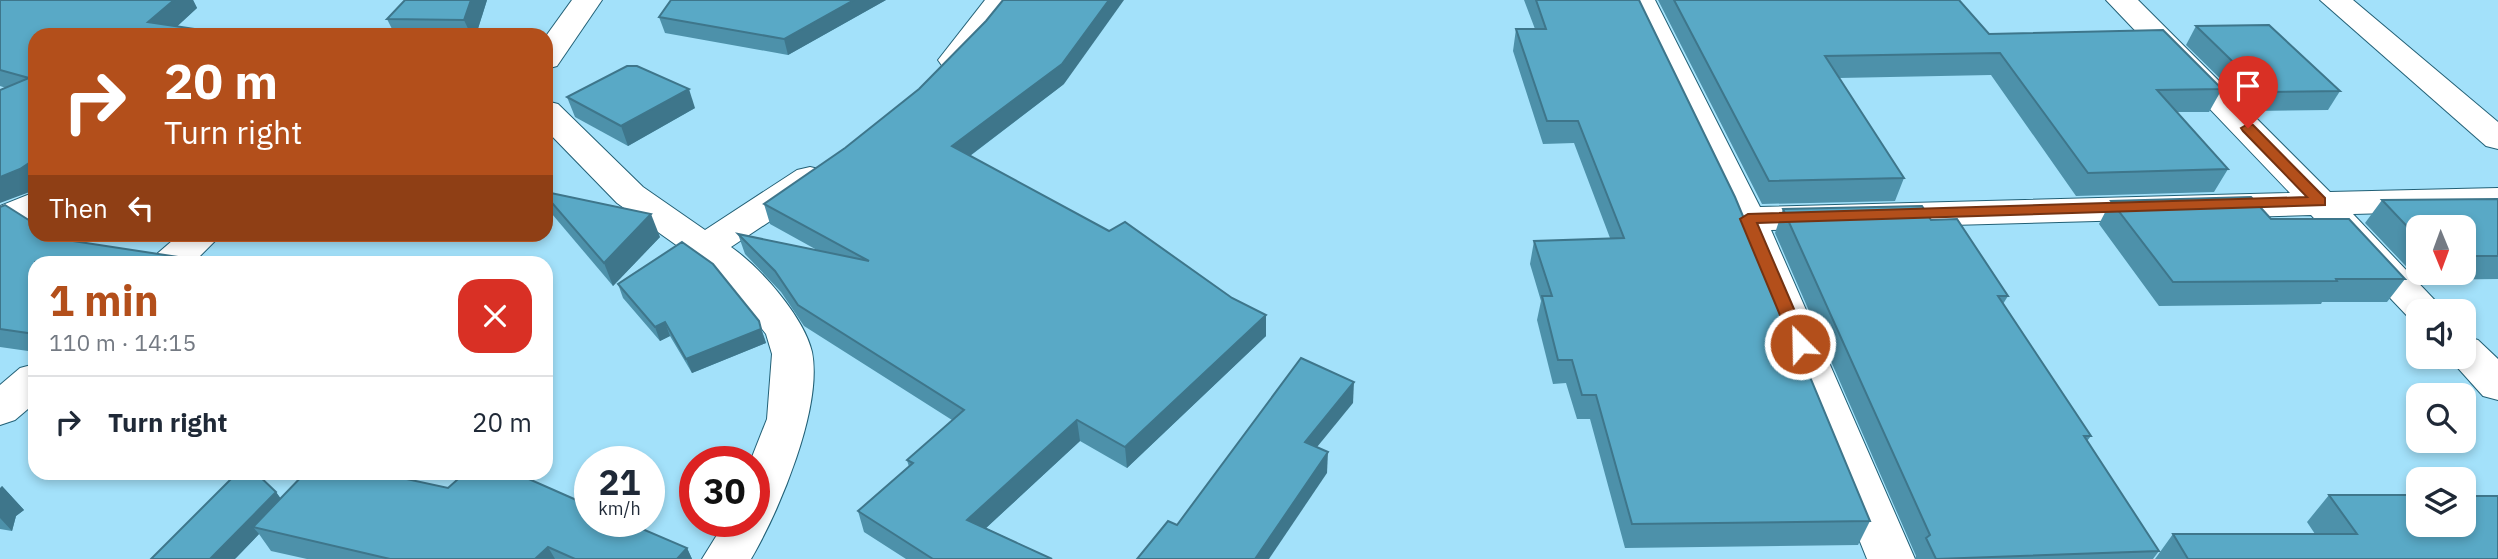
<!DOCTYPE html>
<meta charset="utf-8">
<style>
:root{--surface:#fff;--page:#f6f6f7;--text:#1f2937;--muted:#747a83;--line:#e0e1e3;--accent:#b34f1b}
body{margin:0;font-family:"IBM Plex Sans",sans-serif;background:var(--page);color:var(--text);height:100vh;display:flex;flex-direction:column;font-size:26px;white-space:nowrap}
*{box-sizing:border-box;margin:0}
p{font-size:23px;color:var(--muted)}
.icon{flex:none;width:38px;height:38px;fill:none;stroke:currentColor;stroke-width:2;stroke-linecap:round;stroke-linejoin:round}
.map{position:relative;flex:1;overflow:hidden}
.side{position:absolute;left:28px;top:256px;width:525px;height:224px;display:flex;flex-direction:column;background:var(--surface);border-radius:21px;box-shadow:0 4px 10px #0003}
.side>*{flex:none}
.top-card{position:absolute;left:28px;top:28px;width:525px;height:214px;border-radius:21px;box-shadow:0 4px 10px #0003;background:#b34f1b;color:#fff;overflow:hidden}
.needle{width:46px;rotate:179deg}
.buttons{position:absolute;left:2406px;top:215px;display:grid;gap:14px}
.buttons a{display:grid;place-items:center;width:70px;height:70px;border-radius:14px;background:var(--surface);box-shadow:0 4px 10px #0003;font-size:35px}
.speed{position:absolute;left:574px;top:446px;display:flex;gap:14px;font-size:35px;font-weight:700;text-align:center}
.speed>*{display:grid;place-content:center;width:91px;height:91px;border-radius:50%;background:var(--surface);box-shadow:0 4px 10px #0003;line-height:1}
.speed small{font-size:18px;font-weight:400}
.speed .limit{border:10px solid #d22;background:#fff;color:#111}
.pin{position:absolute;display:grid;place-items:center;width:60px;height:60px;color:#fff;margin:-72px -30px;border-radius:50% 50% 50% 0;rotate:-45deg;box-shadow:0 0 7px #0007}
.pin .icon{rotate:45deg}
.me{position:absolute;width:77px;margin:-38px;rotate:337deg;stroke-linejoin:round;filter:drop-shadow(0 0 5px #0008)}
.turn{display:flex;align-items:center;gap:24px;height:147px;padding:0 21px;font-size:32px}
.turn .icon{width:91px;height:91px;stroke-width:2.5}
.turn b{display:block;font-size:49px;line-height:60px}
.then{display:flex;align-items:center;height:66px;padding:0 21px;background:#0003;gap:14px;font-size:26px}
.round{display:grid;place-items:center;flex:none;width:74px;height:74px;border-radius:21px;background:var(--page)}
.headline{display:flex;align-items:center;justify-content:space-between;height:119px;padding:0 21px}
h1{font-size:42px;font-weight:700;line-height:52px;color:var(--accent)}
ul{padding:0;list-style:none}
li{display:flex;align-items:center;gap:21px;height:91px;padding:0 21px;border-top:2px solid var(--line)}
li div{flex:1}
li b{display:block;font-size:26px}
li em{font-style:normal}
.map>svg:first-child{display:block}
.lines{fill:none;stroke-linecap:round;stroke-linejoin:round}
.minor-casing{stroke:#226076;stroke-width:2}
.minor{fill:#fff;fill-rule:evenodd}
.wall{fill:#4d91aa;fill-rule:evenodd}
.shaded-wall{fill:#3e768b}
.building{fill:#59a9c6;stroke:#3e768b;stroke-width:2}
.route{fill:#b34f1b;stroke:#743312;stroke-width:2}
</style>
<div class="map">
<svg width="2498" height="559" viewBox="0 0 2498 559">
<rect width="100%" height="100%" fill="#a3e1fa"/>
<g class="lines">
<g class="minor-casing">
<g id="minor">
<path d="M572,0H602L557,66L546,69V36Z"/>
<path d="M985,0H1016L965,67L954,70L943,67L938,60Z"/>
<path d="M1625,0H1655L1760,207L2290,193L2106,0H2138L2330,192L2498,188V210L2353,214L2446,312H2418V323L2413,322L2311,215L1771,230L1915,559H1867L1730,219Z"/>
<path d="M2320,0H2353L2498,122V149L2486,146Z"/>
<path d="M546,101L558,104L643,187L705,230L797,170L810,167L823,170L828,178L823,186L731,247C760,267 804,317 812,352C823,408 779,511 751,559H702L725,522H754V462H750L767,419L772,354L766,334L720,276L617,203L546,130Z"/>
<path d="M35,192V217L0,232V206Z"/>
<path d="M180,234H222L194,262H152L158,253Z"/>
<path d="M2464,336L2478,340L2498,359V400L2483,396L2448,357H2464Z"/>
<path d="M35,364V403L15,420L0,425V385L20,368Z"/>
</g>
</g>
<use href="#minor" class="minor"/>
</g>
<g class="wall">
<path d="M0,0H193L197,8L177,26L222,33L223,35H35V190L6,88L0,86Z"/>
<path d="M487,0L476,35H395L387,19Z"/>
<path d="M886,0L788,55L665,33L659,17Z"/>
<path d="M1524,0H1639L1870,521L1858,545L1625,548L1590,419H1577L1566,383L1553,384L1537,320L1541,301L1530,264L1534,241L1610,238L1574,143L1543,144L1513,51L1516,29H1535Z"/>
<path d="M1658,0H1959L1989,34L2222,89L2209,112H2177L2228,169L2214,192L2076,196L1991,75L1839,78L1904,178L1895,201L1762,204Z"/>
<path d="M2196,26L2340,91L2328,110L2253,111L2186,45Z"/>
<path d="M1064,84L970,156L1266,336L1127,468L1080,441L986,528L1052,559H906L864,532L858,511L909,467L907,460L952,420L804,326L781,292L745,254L738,234L817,250L770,224L764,204Z"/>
<path d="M567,97L695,108L628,146L575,117Z"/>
<path d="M546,192L660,237L613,286L552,214L546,201Z"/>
<path d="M2498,199V279L2419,280L2365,223L2382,200ZM2418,228H2464V273H2418Z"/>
<path d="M2111,201L2271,219L2405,279L2387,302H2322L2321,304L2159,306L2099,224Z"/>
<path d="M0,207L35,262V352L0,347Z"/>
<path d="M1783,209L1931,220L2008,296L2003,304L2091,436L2087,441L2159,551L2153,559H1915L1916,556L1775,233Z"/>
<path d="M618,284L759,321L766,343L692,373L670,336L660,341L623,298Z"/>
<path d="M2,486L24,510L16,516L12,531L0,529V498Z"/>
<path d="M276,492L281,499L687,548L692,559H307L271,551L259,534L235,559Z"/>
<path d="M2329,495L2498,559H2155L2173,534H2315L2307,522Z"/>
</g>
<g class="shaded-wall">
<path d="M174,0H193L197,8L168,35L148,22Z"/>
<path d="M471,0H487L476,35H471L464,20Z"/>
<path d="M854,0H886L788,55L784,39Z"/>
<path d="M1109,0H1124L1064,84L955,167L952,146Z"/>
<path d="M689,89L695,108L628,146L621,126Z"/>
<path d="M35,159V190L0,203V177Z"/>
<path d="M651,214L660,237L613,286L604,263Z"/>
<path d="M1266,315V336L1127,468L1125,447Z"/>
<path d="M665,322L670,336L660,341L655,327Z"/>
<path d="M761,329L766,343L692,373L686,359Z"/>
<path d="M1354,382L1353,403L1304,463L1305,442Z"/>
<path d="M1077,420L1080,441L972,541L967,520Z"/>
<path d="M1328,452L1327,473L1269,559H1255Z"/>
<path d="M2,486L24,510L16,516L12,531L0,518V488Z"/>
<path d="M276,492L286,506L253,527L259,534L235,559H210Z"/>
<path d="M548,547L555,559H535Z"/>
<path d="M687,548L692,559H677Z"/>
</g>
<g class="building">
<path d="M0,0H174L148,22L222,33L219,35H35V159L20,169L0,177V90L29,78L0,70Z"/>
<path d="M405,0H471L464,20L387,19Z"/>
<path d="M671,0H854L784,39L659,17Z"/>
<path d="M1003,0H1109L1062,64L952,146L1109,231L1125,222L1232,298L1266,315L1125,447L1077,420L967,520L1052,559H933L858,511L913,463L907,460L964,410L798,305L775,271L738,234L869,261L764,204L845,148L919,89L986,21Z"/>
<path d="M1536,0H1639L1735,197L1870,521L1632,524L1596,395H1582L1572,360H1558L1542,296H1552L1534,241L1624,238L1578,121H1547L1516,29H1546Z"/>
<path d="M1674,0H1959L1989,34L2163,30L2222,89L2157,90L2228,169L2088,173L2000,53L1825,56L1904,178L1769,181Z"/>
<path d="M2269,25L2340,91L2264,92L2196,26Z"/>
<path d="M627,66H637L689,89L621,126L567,97Z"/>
<path d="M546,192L651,214L604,263L546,196Z"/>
<path d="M2251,197L2271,219H2349L2405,279H2336L2337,281L2173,282L2111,201Z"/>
<path d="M2498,199V256H2464V228H2418V238L2382,200Z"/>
<path d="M5,205L35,224V234H52L60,239L211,262H35V334L0,329V207Z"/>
<path d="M1922,206L1931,220L1957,219L2008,296H1998L2091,436H2084L2159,551L1936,559L1926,538L1930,535L1783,209Z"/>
<path d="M682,242L713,264L759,321L761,329L686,359L665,322L655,327L618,284Z"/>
<path d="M1301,358L1354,382L1305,442L1328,452L1255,559H1137L1168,521L1177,525Z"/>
<path d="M238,472H255L276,492L210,559H151Z"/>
<path d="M306,472H374L448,488L466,472H513L590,506V522H626L687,548L677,559H575L548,547L535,559H390L253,527Z"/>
<path d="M2329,495H2418V525H2464V496H2498V559H2188L2173,534H2357Z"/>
</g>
<path class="route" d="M2248,124L2253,125L2325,198V205L1757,223L1809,344L1800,350L1792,344L1740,219L1748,214L2307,197L2243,131L2241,128Z"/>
</svg>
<div class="buttons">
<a><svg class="needle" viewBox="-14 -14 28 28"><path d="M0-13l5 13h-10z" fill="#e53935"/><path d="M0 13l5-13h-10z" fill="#747a83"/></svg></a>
<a><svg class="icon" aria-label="sound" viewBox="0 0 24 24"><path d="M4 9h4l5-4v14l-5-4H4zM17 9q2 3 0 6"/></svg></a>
<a><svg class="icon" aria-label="search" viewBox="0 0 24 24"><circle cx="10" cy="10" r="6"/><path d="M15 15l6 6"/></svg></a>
<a><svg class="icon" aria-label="layers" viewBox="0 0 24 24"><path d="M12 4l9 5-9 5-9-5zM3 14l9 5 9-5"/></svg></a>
</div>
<div class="speed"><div>21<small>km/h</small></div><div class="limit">30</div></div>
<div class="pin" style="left:2248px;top:128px;background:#d93025"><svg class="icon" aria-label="arrive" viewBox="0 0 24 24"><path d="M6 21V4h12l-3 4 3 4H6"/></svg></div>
<svg class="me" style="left:1800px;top:344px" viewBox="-20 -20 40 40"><circle r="17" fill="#b34f1b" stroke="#fff" stroke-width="3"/><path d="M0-11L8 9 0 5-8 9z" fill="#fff"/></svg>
<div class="top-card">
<div class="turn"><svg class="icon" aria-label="right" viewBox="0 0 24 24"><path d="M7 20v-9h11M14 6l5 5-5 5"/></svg><div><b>20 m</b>Turn right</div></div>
<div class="then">Then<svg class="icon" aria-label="left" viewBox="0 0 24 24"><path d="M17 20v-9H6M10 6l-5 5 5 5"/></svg></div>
</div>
<section class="side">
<div class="headline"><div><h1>1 min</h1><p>110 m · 14:15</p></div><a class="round" style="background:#d93025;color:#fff"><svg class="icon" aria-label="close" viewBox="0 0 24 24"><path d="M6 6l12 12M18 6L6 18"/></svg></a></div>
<ul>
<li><svg class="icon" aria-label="right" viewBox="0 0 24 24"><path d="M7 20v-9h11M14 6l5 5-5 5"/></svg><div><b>Turn right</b></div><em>20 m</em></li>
</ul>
</section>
</div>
